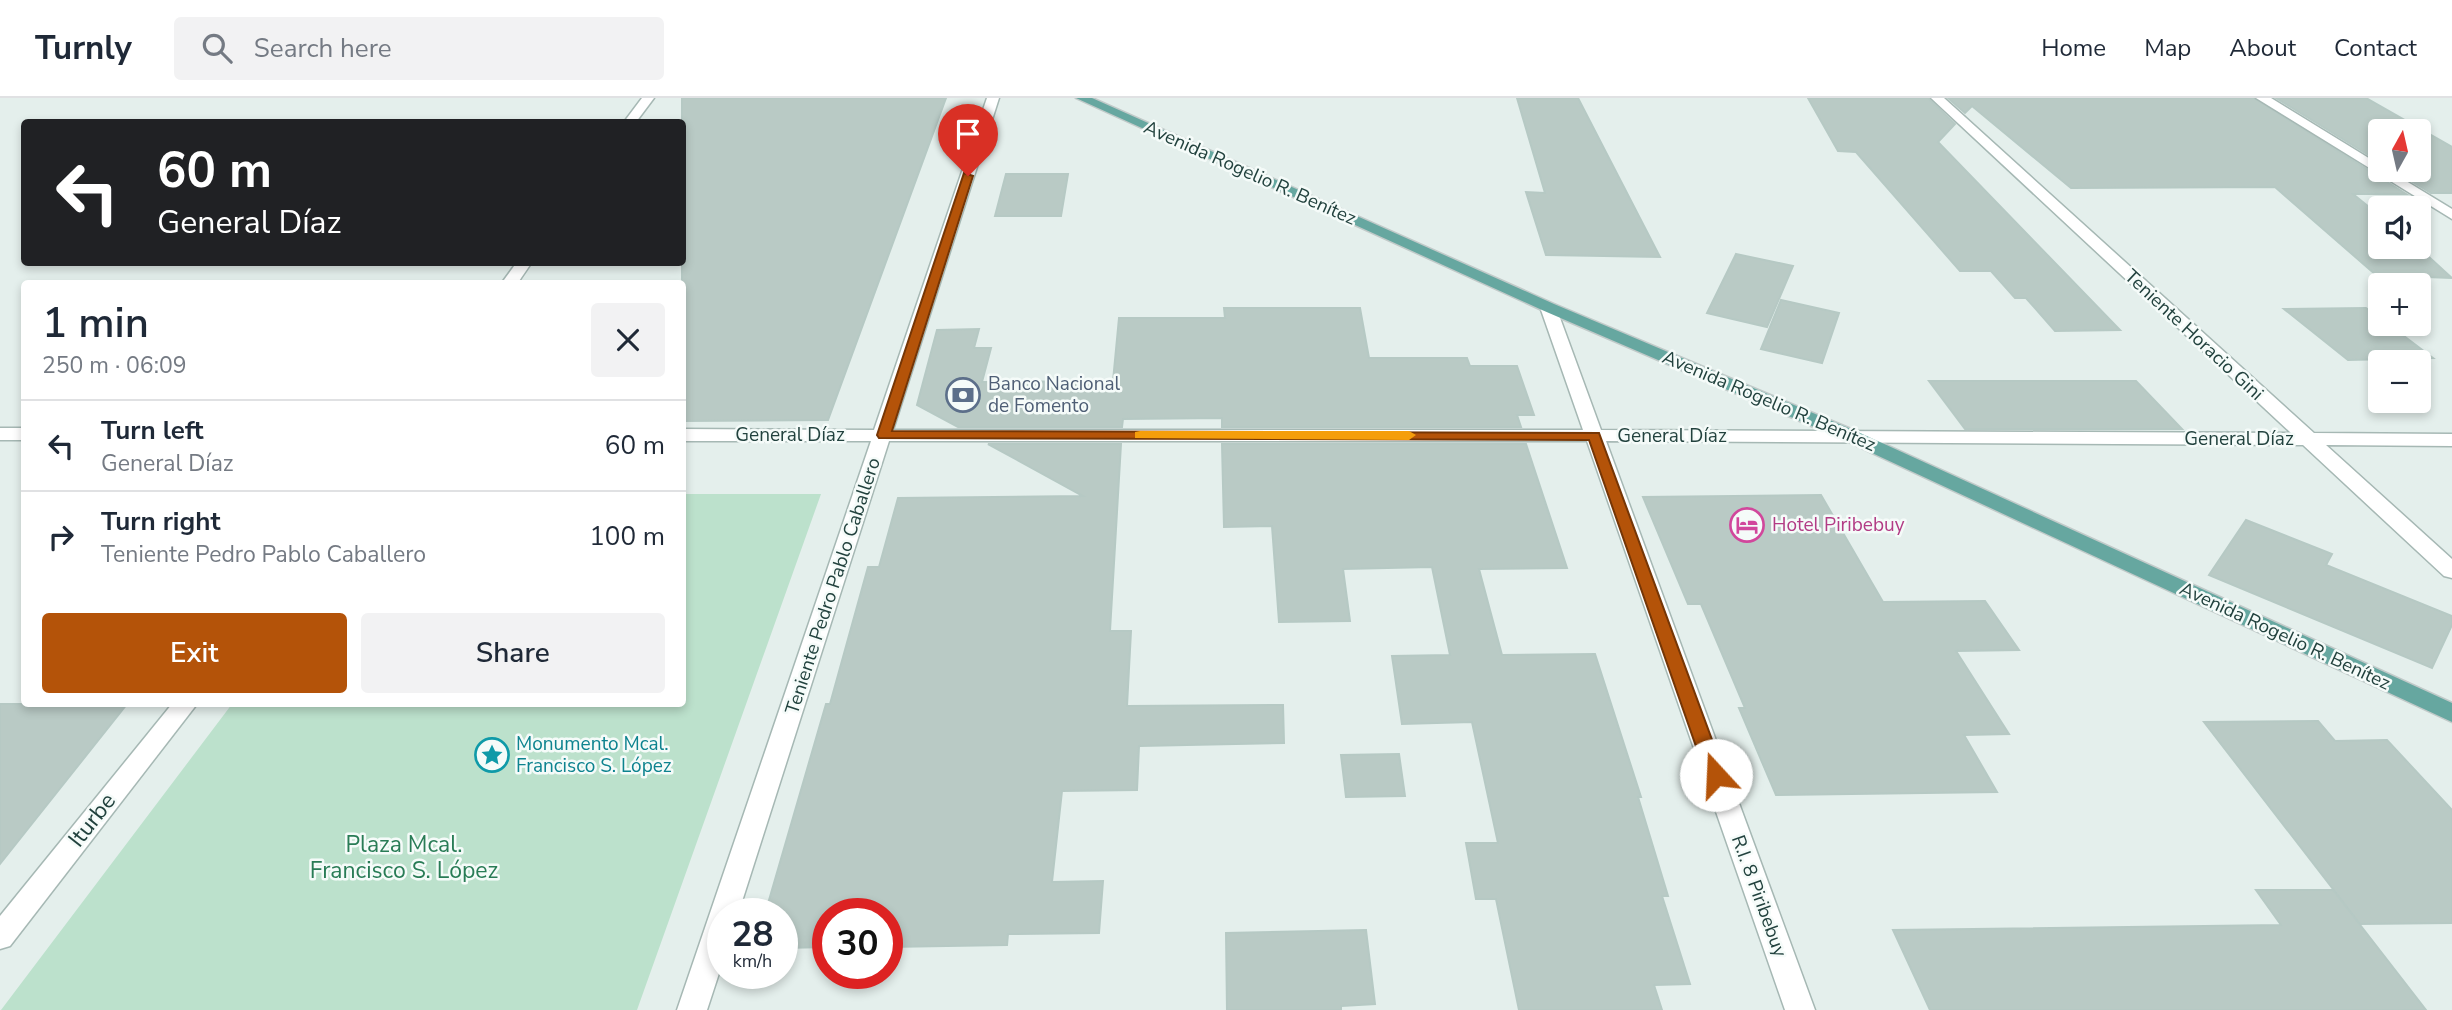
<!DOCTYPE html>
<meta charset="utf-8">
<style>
:root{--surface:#fff;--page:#f2f2f3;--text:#1f2937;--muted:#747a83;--line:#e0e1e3;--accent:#b45309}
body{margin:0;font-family:"Nunito Sans",sans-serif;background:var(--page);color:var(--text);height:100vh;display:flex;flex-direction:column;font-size:26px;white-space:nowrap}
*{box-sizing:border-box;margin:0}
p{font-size:23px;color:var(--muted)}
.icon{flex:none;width:38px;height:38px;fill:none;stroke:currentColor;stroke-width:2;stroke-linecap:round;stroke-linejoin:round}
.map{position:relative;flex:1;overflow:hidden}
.side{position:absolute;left:21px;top:182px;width:665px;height:427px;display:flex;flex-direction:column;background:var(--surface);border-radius:7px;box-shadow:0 4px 10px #0003}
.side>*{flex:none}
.guide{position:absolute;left:21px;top:21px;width:665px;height:147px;border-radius:7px;box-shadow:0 4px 10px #0003;background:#202124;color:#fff;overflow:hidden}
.needle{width:46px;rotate:8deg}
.controls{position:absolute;left:2368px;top:21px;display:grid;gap:14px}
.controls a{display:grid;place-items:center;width:63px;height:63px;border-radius:7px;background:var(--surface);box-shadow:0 4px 10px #0003;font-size:35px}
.speed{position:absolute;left:707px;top:800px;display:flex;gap:14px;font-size:35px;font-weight:700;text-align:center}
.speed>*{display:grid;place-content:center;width:91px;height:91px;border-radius:50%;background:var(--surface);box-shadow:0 4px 10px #0003;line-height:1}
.speed small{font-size:18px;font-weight:400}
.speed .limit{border:10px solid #d22;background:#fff;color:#111}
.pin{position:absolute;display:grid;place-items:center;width:60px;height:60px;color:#fff;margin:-72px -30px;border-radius:50% 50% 50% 0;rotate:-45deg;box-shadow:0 0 7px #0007}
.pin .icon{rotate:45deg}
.me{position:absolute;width:77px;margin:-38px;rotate:340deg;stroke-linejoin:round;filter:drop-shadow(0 0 5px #0008)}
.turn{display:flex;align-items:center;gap:24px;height:147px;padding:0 21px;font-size:32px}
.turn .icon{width:91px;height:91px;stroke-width:2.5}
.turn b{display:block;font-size:49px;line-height:60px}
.round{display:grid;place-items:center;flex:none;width:74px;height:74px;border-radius:7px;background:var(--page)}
.head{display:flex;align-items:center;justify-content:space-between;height:119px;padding:0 21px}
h1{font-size:42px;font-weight:600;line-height:52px}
.action{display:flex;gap:14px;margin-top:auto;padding:14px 21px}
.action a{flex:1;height:80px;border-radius:7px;background:var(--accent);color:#fff;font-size:28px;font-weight:600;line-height:80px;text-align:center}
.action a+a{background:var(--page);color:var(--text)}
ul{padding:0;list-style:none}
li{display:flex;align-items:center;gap:21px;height:91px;padding:0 21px;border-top:2px solid var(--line)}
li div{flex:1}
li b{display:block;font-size:26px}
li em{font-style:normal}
header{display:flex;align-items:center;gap:42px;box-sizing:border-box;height:98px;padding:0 35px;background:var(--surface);border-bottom:2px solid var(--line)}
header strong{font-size:33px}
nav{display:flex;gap:38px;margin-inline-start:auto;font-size:24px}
.search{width:490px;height:63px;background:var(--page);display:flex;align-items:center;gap:18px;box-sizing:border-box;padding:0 24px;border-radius:7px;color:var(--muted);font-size:26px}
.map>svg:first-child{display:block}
.green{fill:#bce1cc}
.building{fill:#b9cac5;stroke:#b6c9c4;stroke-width:2}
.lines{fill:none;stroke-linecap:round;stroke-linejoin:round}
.minor-casing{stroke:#a6b8b4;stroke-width:3}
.primary-casing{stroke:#c1cac9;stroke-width:3}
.minor{fill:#fff;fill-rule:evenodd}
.primary{fill:#66a7a0;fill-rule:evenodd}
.route{fill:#b45309;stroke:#753606;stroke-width:2}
.slow{fill:#f59e0b}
.labels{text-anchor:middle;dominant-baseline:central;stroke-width:5;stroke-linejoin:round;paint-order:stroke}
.street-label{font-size:19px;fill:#22423e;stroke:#f5fbf9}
.service-label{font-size:19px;fill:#4e5e75;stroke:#f5fbf9;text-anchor:start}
.hotel-label{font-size:19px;fill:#b23c85;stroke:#f5fbf9;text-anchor:start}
.culture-label{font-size:19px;fill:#0d838f;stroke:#f5fbf9;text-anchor:start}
.near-street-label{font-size:23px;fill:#22423e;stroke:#f5fbf9}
.near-park-label{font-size:23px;fill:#297c56;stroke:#f5fbf9}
</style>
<header>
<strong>Turnly</strong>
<div class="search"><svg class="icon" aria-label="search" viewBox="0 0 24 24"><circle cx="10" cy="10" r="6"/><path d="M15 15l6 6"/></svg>Search here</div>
<nav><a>Home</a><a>Map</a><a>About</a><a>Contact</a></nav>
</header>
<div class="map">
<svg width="2452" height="912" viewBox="0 0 2452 912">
<rect width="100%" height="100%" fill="#e4efec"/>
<path class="green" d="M683,396H821L637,912H1L232,606H682Z"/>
<g class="building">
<path d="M682,0H946L828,322L682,323Z"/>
<path d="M1517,0H1578L1660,159L1546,157L1526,94L1545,95Z"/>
<path d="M1808,0H1928L1955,26L1938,44L2120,232L2055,233L2026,200H2015L1991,173H1960L1856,54L1838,53Z"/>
<path d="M1948,0H2254L2406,96H2353L2380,118V149H2418L2452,180L2376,177L2275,89L2071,90L1972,8L1965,15Z"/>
<path d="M2276,0H2366L2452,49V95H2431L2393,72H2418V33H2380V64Z"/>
<path d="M1006,76H1068L1061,118H995Z"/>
<path d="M1736,156L1793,168L1767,229L1707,215Z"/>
<path d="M1781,202L1839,215L1822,265L1761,251Z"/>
<path d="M1224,210H1360L1369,260H1467L1470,268H1517L1534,317H1517L1521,329H1222V320L1123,321L1122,329H958L917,307L937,232L979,231L974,250H991L982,284L1113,283L1119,220H1225Z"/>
<path d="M2366,210L2380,220V226H2388L2433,260L2348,262L2284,211Z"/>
<path d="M1929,283H2136L2182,331H1965Z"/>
<path d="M988,346H1121L1110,533H1131L1127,608L1283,607L1284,645L1139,648L1137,692L1062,693L1052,784L1103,783L1099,835L1008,836L1007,847L887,849V816H828V849L782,850V816H765L826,606H830L868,469H879L898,400L1083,398Z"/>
<path d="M1222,346H1526L1567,470L1479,471L1502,557L1595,556L1641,699H1638L1668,798H1662L1690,886L1654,887L1662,912H1519L1496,801H1476L1466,745H1498L1472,624L1402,626L1392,558L1450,557L1432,469L1343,471L1350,523L1279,524L1272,428L1224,429Z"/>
<path d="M1821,397L1883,504L1985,503L2019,552L1956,553L2009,636L1964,637L1997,694L1776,697L1739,610H1745L1701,506H1688L1643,399Z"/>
<path d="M2246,422L2332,456L2326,467L2452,518V527L2432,570L2209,477Z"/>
<path d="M0,606H127L0,766Z"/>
<path d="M2318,623L2335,643L2387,642L2452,712V825L2360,826L2204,624Z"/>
<path d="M1399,656L1405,698L1346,699L1341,657Z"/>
<path d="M2256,792H2333L2426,912H1930L1893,832L2281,827Z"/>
<path d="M1366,832L1375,906L1341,908V912H1227L1226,835Z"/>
</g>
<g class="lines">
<g class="minor-casing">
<g id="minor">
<path d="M642,0H654L636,24H624Z"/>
<path d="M987,0H999L893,332H1583L1540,209L1548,204L1556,209L1601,332L2291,335L1931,0H1944L2314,335L2452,336V348L2326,347L2452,461V480L2444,478L2303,347L1606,343L1815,912H1785L1587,343H889L738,816H723V863L707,912H677L871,343H682V331L874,332Z"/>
<path d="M2256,0H2271L2380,67V72H2388L2452,111V121Z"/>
<path d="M517,164H532L517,186H501Z"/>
<rect x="0" y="330" width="24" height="12"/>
<path d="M172,606H197L10,848L0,851V818Z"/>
</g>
</g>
<g class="primary-casing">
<path id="primary" d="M1076,0H1092L1554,206L1858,334L2452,605V624L1844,342L1542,212Z"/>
</g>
<use href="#minor" class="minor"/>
<use href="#primary" class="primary"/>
</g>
<path class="route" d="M964,75L973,78L892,333L1599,335L1725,677L1723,682L1716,684L1709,682L1706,677L1589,342L879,340L877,337Z"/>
<path class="slow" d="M1140,333H1409L1416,337L1409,342L1135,340V334Z"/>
<defs>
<g id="bank-ring" transform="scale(1.75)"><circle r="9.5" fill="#f5fbf9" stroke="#5c6f8a" stroke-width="1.5"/><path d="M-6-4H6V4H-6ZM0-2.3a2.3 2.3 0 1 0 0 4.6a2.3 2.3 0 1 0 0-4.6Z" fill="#5c6f8a"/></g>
<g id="hotel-ring" transform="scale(1.75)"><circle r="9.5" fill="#f5fbf9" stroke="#d1479c" stroke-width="1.5"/><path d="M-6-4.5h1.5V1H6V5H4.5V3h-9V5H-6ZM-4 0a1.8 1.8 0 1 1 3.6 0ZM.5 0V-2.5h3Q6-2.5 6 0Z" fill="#d1479c"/></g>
<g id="sight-ring" transform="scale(1.75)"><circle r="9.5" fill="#f5fbf9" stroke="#0f9aa8" stroke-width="1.5"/><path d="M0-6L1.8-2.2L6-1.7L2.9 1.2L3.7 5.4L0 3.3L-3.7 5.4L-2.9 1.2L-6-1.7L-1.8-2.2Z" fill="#0f9aa8"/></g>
</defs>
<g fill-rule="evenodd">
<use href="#bank-ring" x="963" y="297"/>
<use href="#hotel-ring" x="1747" y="427"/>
<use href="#sight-ring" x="492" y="657"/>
</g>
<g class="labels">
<g class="street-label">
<text transform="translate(1250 75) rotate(24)">Avenida Rogelio R. Benítez</text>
<text transform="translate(2194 237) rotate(43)">Teniente Horacio Gini</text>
<text transform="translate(1769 303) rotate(23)">Avenida Rogelio R. Benítez</text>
<text x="790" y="337">General Díaz</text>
<text x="1672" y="338">General Díaz</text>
<text x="2239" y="341">General Díaz</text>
<text transform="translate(833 488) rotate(-72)">Teniente Pedro Pablo Caballero</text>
<text transform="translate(2285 538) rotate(25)">Avenida Rogelio R. Benítez</text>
<text transform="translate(1759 798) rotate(70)">R.I. 8 Piribebuy</text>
</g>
<g class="service-label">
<text x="988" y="286">Banco Nacional<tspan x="988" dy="22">de Fomento</tspan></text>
</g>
<g class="hotel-label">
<text x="1772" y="427">Hotel Piribebuy</text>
</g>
<g class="culture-label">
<text x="516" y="646">Monumento Mcal.<tspan x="516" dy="22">Francisco S. López</tspan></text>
</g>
<g class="near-street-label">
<text transform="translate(92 722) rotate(-52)">Iturbe</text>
</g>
<g class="near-park-label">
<text x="404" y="746">Plaza Mcal.<tspan x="404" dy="26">Francisco S. López</tspan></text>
</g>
</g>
</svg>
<div class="controls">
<a><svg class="needle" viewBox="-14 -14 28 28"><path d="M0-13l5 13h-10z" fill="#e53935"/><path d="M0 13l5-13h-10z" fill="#747a83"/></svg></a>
<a><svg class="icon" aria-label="sound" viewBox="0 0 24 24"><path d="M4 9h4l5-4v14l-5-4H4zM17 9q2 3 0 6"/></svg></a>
<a>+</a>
<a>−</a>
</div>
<div class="speed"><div>28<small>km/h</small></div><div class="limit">30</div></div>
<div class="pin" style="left:968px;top:78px;background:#d93025"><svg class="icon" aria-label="arrive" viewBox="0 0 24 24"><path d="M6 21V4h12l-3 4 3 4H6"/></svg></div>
<svg class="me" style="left:1716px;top:677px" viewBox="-20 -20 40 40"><circle r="19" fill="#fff"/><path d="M0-13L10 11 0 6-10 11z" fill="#b45309"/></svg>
<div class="guide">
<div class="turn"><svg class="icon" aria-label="left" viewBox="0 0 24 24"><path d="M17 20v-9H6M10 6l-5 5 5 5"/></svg><div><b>60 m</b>General Díaz</div></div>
</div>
<section class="side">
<div class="head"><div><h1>1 min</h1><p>250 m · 06:09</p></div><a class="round"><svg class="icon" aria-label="close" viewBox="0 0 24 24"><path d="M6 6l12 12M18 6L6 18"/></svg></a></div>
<ul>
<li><svg class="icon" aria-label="left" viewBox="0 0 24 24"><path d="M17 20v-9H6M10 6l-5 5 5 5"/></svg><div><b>Turn left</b><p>General Díaz</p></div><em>60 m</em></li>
<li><svg class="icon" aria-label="right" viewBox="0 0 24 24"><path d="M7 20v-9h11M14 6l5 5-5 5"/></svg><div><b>Turn right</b><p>Teniente Pedro Pablo Caballero</p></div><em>100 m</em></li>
</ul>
<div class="action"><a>Exit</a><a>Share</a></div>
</section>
</div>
